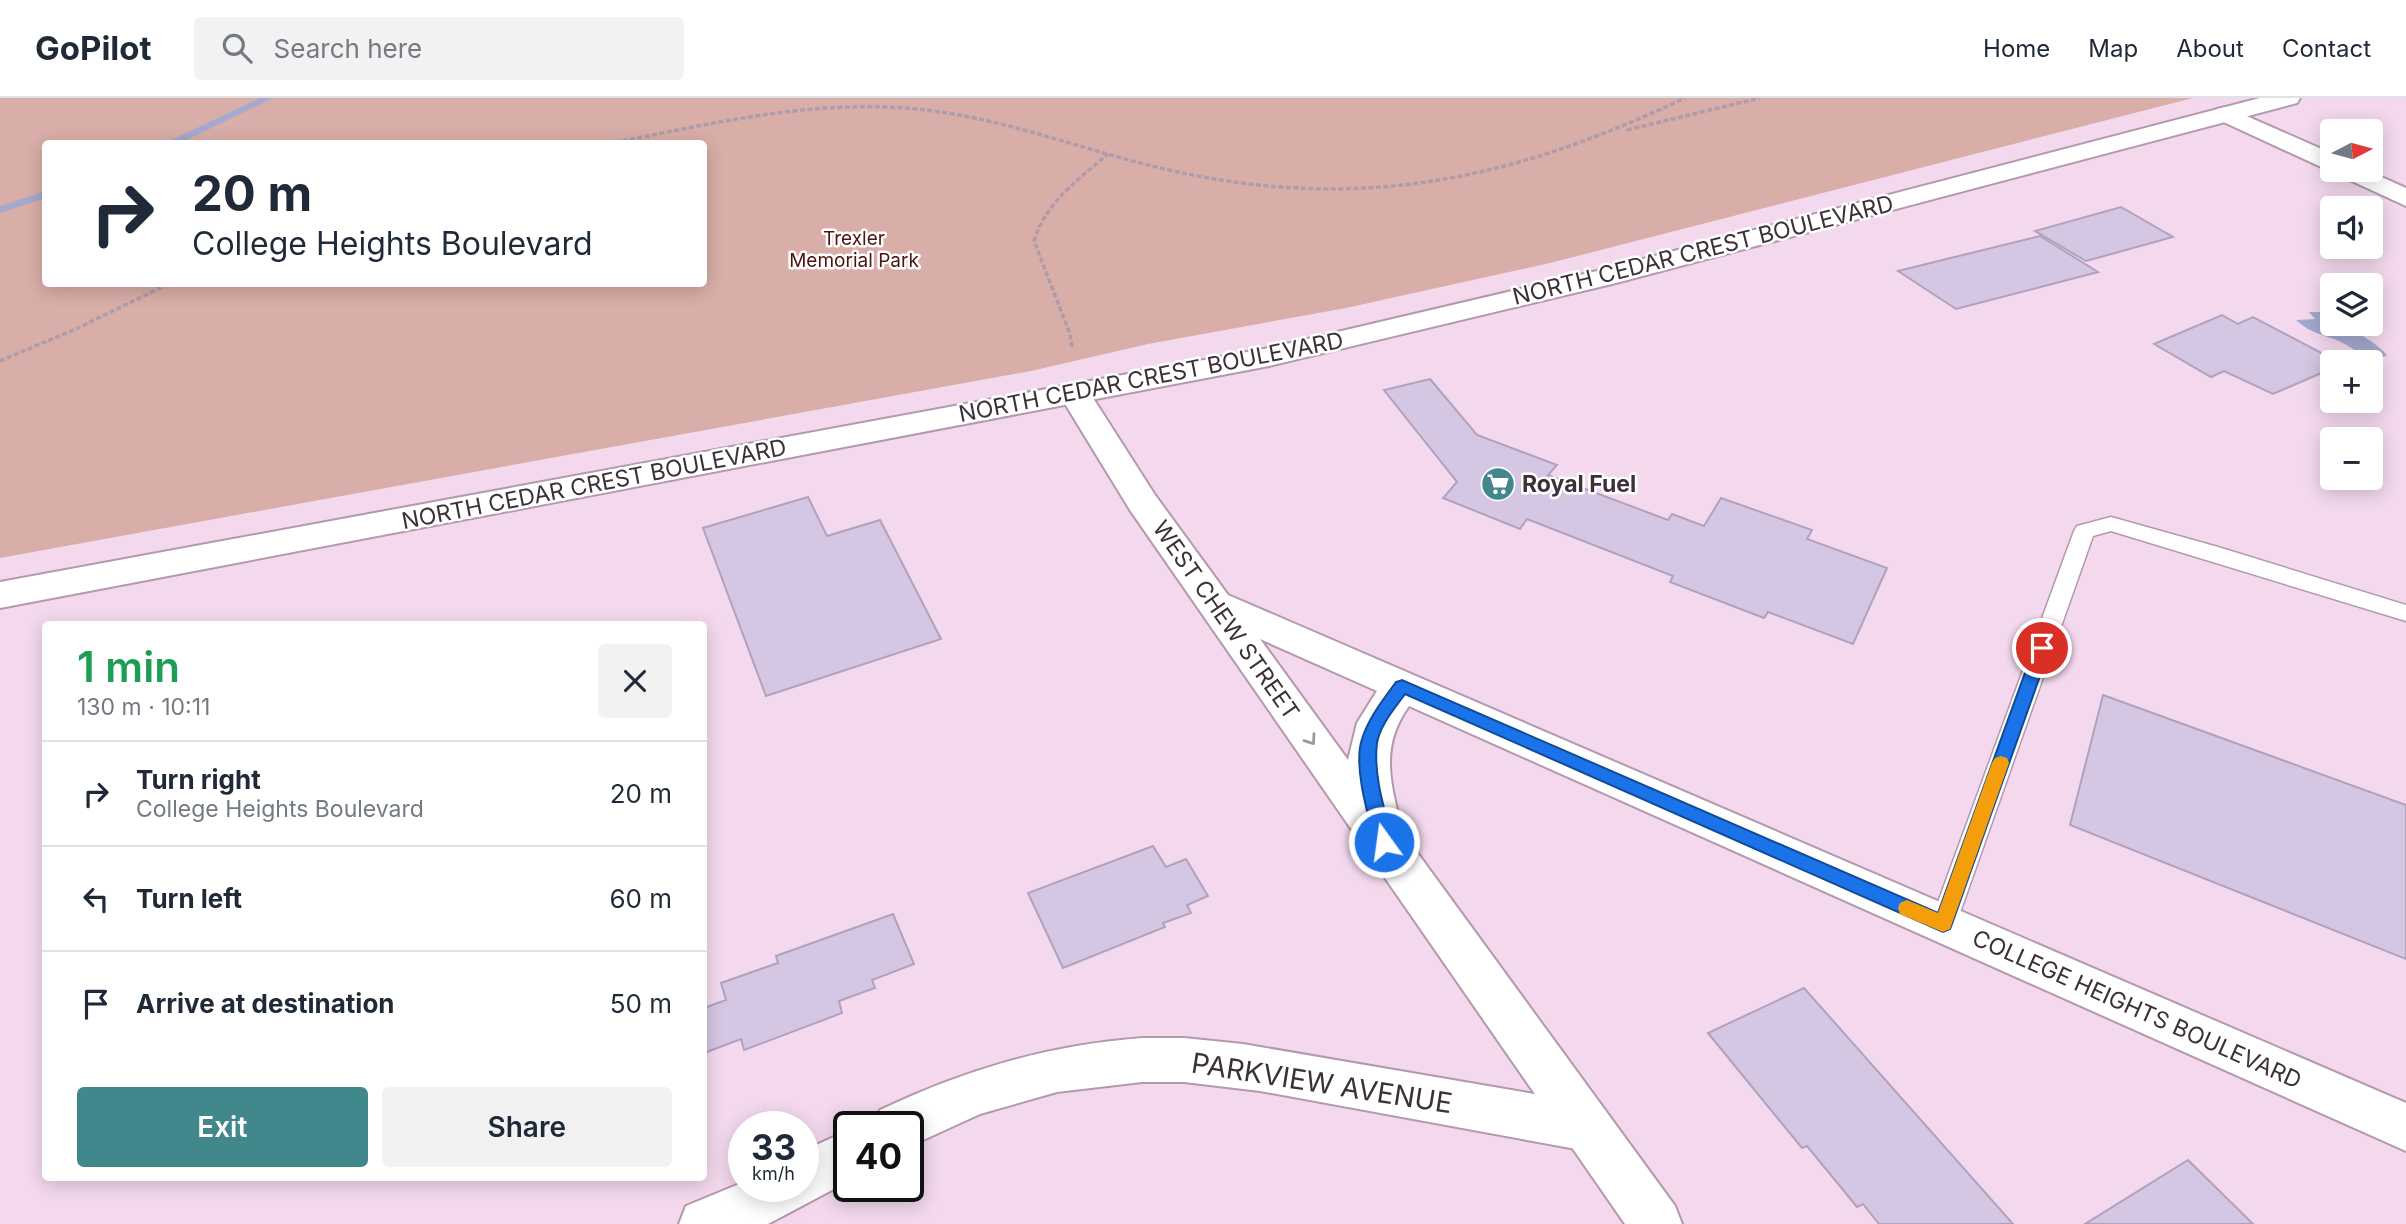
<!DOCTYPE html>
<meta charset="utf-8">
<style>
:root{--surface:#fff;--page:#f2f2f3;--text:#1f2937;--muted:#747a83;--line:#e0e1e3;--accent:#40888b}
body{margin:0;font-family:Inter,sans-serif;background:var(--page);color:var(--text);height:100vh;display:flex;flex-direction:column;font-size:26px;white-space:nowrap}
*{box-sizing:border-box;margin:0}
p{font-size:23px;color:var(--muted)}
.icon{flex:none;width:38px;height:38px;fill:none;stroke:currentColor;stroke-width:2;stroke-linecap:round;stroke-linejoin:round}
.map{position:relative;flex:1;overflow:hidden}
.drawer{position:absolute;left:42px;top:523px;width:665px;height:560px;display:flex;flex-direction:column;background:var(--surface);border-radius:7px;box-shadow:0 4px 18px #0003}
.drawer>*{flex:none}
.top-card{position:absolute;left:42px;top:42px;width:665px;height:147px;border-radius:7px;box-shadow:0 4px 18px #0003;background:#fff;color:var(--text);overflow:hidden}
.needle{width:46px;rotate:84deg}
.controls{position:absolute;left:2320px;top:21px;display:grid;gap:14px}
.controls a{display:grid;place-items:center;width:63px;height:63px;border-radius:7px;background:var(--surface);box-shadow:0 4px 18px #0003;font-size:35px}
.speed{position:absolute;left:728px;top:1013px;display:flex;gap:14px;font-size:35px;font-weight:700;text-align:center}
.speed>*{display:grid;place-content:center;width:91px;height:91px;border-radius:50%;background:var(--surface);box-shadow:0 4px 18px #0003;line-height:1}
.speed small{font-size:18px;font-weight:400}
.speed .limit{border:4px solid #111;border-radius:10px;background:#fff;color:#111}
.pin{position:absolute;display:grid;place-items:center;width:60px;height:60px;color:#fff;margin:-30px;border:4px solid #fff;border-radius:50%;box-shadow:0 2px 7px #0007}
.me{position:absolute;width:77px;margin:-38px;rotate:346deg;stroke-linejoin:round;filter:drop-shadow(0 0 5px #0008)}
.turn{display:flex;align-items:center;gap:24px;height:147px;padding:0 35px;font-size:32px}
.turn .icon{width:91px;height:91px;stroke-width:2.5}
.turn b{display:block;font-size:49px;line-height:60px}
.round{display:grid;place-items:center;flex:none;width:74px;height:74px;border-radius:7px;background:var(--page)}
.headline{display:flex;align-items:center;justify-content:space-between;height:119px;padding:0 35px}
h1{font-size:42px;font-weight:600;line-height:52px;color:#1e9e55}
.primary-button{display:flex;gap:14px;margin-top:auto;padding:14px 35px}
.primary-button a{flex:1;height:80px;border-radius:7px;background:var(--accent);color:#fff;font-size:28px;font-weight:600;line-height:80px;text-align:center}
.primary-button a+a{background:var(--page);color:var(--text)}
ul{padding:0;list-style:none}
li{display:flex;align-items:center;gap:21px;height:105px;padding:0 35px;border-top:2px solid var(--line)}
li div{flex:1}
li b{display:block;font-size:26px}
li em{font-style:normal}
header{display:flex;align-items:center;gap:42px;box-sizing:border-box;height:98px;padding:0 35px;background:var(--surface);border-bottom:2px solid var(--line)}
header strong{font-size:33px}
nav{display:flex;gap:38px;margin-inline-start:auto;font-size:24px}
.search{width:490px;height:63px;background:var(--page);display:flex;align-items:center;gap:18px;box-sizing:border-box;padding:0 24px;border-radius:7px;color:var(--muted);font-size:26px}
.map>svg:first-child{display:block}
.green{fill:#d9aea8;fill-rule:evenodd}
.water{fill:#a5a9cf}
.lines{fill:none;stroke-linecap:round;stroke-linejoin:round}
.stream{fill:#a5a9cf;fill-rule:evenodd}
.building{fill:#d5c7e3;stroke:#afa2bd;stroke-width:2}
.lane-casing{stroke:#b299ac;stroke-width:3}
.street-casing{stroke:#b299ac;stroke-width:4}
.secondary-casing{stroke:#b299ac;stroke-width:4}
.primary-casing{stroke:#b299ac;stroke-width:4}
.path{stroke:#b09bab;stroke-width:3.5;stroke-dasharray:5 2.5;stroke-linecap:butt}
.lane{fill:#fff;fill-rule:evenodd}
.street{fill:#fff;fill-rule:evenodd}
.secondary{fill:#fff;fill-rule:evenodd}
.primary{fill:#fff;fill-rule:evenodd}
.oneway{stroke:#9e989c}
.route{fill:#1a73e8;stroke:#114b97;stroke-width:2}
.slow{fill:#f59e0b}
.labels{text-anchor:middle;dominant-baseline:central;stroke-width:5;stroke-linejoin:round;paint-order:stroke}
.far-park-label{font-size:19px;fill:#4b1410;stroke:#fff}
.street-label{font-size:23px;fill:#3c3139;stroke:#fff}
.poi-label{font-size:23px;font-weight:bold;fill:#3c3139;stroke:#fff;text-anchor:start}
.near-street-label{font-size:28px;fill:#3c3139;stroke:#fff}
</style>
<header>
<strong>GoPilot</strong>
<div class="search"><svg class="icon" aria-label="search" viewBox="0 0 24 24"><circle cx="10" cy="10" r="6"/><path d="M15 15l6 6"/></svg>Search here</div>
<nav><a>Home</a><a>Map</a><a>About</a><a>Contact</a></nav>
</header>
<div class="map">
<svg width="2406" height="1126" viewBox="0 0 2406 1126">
<rect width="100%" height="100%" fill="#f4d9ee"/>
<path class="green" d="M0,0H2193L1550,165L1346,210L1148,246L1031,273L0,460ZM46,46H704V186H46Z"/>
<path class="water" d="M2309,214H2323L2333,222V226C2347,226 2377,245 2387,257C2372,268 2355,251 2341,244C2323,236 2311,236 2296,222L2315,221Z"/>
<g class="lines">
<g class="stream">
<path d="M260,0H273L178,46H163Z"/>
<path d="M46,93V100L0,115V108Z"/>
</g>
</g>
<g class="building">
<path d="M2121,109L2173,139L2086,163L2035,133Z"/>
<path d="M2040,138L2098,174L1956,211L1898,173Z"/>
<path d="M2222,217L2238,226L2253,219L2329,259L2325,261L2333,264V270L2273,296L2224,273L2211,279L2154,246Z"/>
<path d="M1430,281L1477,337L1557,367L1548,377L1668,422L1672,416L1704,428L1721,400L1812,432L1807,441L1887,470L1853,546L1768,514L1764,520L1670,484L1673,478L1527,421L1520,431L1443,400L1457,384L1384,292Z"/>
<path d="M808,399L827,438L880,422L941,541L766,598L703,430Z"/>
<path d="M2103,597L2406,707V861L2070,727Z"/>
<path d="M1153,748L1166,769L1186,761L1208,798L1187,807L1191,815L1163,825L1165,829L1063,870L1028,795Z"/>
<path d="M893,816L914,866L872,882L875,890L839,903L842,915L744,952L741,941L704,955V910L726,902L721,885L778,865L776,858Z"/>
<path d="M1804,890L2013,1126H1879L1863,1106L1857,1109L1807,1048L1802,1050L1708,935Z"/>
<path d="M2188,1062L2253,1126H2085Z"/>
</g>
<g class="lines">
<g class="lane-casing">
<path id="lane" d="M2111,419L2218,449L2406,507V523L2111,433L2093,438L1956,826L1952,834L1943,837L1934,834L1930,826L2074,433L2077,428Z"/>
</g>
<g class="street-casing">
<g id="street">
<path d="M2226,9L2333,56V72H2366L2406,90V108L2217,21L2214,16L2217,11Z"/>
<path d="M1142,940H1184L1243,946L1587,1005L1605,1012L1612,1029L1605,1046L1587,1053L1260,993L1184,984H1142L1057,994L980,1016L908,1049V1029H873L880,1012C964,972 1048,947 1142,940Z"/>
<path d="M849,1032V1083L768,1126H679L686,1108L744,1084V1088H803V1053Z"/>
</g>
</g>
<g class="secondary-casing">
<path id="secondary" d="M1075,286L1086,289L1155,397L1228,497L2406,1005V1053L1409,608C1380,648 1390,683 1401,728L1400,731L1675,1108L1682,1126H1625L1130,412L1059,296L1064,289ZM1260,541L1377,593L1357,625L1348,662Z"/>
</g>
<g class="primary-casing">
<path id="primary" d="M2260,0H2300L2297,5L1612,186L1269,268L0,510V484L1269,250L1597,173Z"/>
</g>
<g class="path">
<path d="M1627,32L1760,0"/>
<path d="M608,46C709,26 812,1 916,11C1003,19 1084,53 1169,72C1359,115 1512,82 1685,0"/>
<path d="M1072,249L1070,236L1034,143C1046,104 1078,82 1108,56"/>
<path d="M0,263L78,230L168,186"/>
</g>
<use href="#lane" class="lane"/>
<use href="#street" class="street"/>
<use href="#secondary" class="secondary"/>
<use href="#primary" class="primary"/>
</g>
<defs><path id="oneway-chevron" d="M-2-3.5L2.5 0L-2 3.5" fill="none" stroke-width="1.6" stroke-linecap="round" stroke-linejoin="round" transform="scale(1.75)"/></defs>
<use class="oneway" href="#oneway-chevron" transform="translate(1311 642) rotate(55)"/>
<path class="route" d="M2042,545L2050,550L1952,826L1950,831L1943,834L1405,596C1395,610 1380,627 1377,645C1373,678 1385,713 1393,744L1390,749L1384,751L1378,749L1375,744C1368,717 1353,667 1362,641C1369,619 1383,602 1396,584L1402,582L1938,815L2034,550Z"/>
<path class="slow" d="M2001,658L2007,660L2009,665L1950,831L1943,834L1900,816L1898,810L1900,805L1907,802L1938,815L1992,665L1995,660Z"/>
<defs>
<g id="supermarket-disc" transform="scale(1.75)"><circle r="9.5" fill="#40888b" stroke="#fff"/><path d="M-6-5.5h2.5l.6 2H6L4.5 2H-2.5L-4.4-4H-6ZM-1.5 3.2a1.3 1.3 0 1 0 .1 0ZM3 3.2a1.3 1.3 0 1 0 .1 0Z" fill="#fff"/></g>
</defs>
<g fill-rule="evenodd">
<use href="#supermarket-disc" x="1498" y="386"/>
</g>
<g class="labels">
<g class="far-park-label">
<text x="854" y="140">Trexler<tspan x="854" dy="22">Memorial Park</tspan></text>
</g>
<g class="street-label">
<text transform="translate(1703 152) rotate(-14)">NORTH CEDAR CREST BOULEVARD</text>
<text transform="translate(1151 279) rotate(-11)">NORTH CEDAR CREST BOULEVARD</text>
<text transform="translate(594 386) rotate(-11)">NORTH CEDAR CREST BOULEVARD</text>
<text transform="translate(1226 522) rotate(55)">WEST CHEW STREET</text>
<text transform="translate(2137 911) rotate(24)">COLLEGE HEIGHTS BOULEVARD</text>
</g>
<g class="poi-label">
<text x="1522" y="386">Royal Fuel</text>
</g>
<g class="near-street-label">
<text transform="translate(1322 985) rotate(9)">PARKVIEW AVENUE</text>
</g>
</g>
</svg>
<div class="controls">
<a><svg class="needle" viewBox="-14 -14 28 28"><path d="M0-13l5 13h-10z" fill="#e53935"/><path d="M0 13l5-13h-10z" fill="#747a83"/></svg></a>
<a><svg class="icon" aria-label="sound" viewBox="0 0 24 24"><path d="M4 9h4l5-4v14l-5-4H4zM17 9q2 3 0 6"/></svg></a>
<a><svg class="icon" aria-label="layers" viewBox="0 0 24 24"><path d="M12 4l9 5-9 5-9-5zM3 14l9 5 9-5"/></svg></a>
<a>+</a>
<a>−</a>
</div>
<div class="speed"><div>33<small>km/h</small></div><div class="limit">40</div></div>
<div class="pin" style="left:2042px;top:550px;background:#d93025"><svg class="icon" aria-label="arrive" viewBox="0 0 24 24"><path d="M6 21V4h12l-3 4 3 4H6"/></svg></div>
<svg class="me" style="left:1384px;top:744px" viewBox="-20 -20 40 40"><circle r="17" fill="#1a73e8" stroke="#fff" stroke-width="3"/><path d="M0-11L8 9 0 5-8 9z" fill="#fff"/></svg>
<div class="top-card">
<div class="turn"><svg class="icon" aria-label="right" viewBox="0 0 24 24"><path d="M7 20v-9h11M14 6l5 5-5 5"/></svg><div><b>20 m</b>College Heights Boulevard</div></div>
</div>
<section class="drawer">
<div class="headline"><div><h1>1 min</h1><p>130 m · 10:11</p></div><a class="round"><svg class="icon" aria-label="close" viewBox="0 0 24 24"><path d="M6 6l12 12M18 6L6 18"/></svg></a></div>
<ul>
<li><svg class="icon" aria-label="right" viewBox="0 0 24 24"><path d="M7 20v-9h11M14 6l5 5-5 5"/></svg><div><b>Turn right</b><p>College Heights Boulevard</p></div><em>20 m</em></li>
<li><svg class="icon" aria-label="left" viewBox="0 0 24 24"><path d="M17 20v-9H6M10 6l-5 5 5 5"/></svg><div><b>Turn left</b></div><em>60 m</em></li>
<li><svg class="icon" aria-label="arrive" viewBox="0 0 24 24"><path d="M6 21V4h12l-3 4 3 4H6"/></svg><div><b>Arrive at destination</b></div><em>50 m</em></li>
</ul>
<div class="primary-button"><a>Exit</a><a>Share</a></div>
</section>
</div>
